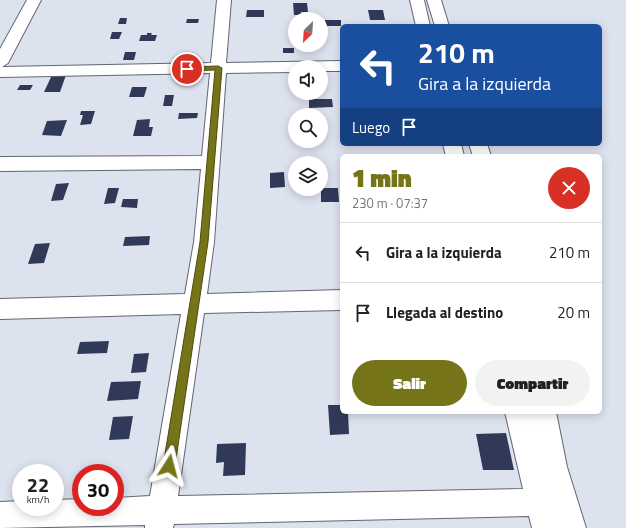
<!DOCTYPE html>
<html lang="es">
<meta charset="utf-8">
<style>
:root{--surface:#fff;--page:#f2f2f2;--text:#202124;--muted:#757577;--line:#e0e0e0;--accent:#767419}
body{margin:0;font-family:"Titillium Web",sans-serif;background:var(--page);color:var(--text);height:100vh;display:flex;flex-direction:column;font-size:15px;white-space:nowrap}
*{box-sizing:border-box;margin:0}
p{font-size:13px;color:var(--muted)}
.icon{flex:none;width:22px;height:22px;fill:none;stroke:currentColor;stroke-width:2;stroke-linecap:round;stroke-linejoin:round}
.map{position:relative;flex:1;overflow:hidden}
.panel{position:absolute;left:340px;top:154px;width:262px;height:260px;display:flex;flex-direction:column;background:var(--surface);border-radius:6px;box-shadow:0 2px 10px #0003}
.panel>*{flex:none}
.hud{position:absolute;left:340px;top:24px;width:262px;height:122px;border-radius:6px;box-shadow:0 2px 10px #0003;background:#1a4fa0;color:#fff;overflow:hidden}
.needle{width:26px;rotate:205deg}
.controls{position:absolute;left:288px;top:12px;display:grid;gap:8px}
.controls a{display:grid;place-items:center;width:40px;height:40px;border-radius:50%;background:var(--surface);box-shadow:0 2px 10px #0003;font-size:20px}
.speed{position:absolute;left:12px;top:464px;display:flex;gap:8px;font-size:20px;font-weight:700;text-align:center}
.speed>*{display:grid;place-content:center;width:52px;height:52px;border-radius:50%;background:var(--surface);box-shadow:0 2px 10px #0003;line-height:1}
.speed small{font-size:10px;font-weight:400}
.speed .limit{border:6px solid #d22;background:#fff;color:#111}
.pin{position:absolute;display:grid;place-items:center;width:34px;height:34px;color:#fff;margin:-17px;border:2px solid #fff;border-radius:50%;box-shadow:0 1px 4px #0007}
.me{position:absolute;width:44px;margin:-22px;rotate:9deg;stroke-linejoin:round;filter:drop-shadow(0 0 3px #0008)}
.turn{display:flex;align-items:center;gap:14px;height:84px;padding:0 12px;font-size:18px}
.turn .icon{width:52px;height:52px;stroke-width:2.5}
.turn b{display:block;font-size:28px;line-height:34px}
.then{display:flex;align-items:center;height:38px;padding:0 12px;background:#0003;gap:8px;font-size:15px}
.round{display:grid;place-items:center;flex:none;width:42px;height:42px;border-radius:21px;background:var(--page)}
.headline{display:flex;align-items:center;justify-content:space-between;height:68px;padding:0 12px}
h1{font-size:24px;font-weight:800;line-height:30px;color:var(--accent)}
.cta{display:flex;gap:8px;margin-top:auto;padding:8px 12px}
.cta a{flex:1;height:46px;border-radius:24px;background:var(--accent);color:#fff;font-size:16px;font-weight:800;line-height:46px;text-align:center}
.cta a+a{background:var(--page);color:var(--text)}
ul{padding:0;list-style:none}
li{display:flex;align-items:center;gap:12px;height:60px;padding:0 12px;border-top:1px solid var(--line)}
li div{flex:1}
li b{display:block;font-size:15px}
li em{font-style:normal}
.map>svg:first-child{display:block}
.building{fill:#303a58}
.lines{fill:none;stroke-linecap:round;stroke-linejoin:round}
.minor-casing{stroke:#636671;stroke-width:2}
.minor{fill:#fff;fill-rule:evenodd}
.route{fill:#767419;stroke:#4d4b10}
</style>
<div class="map">
<svg width="626" height="528" viewBox="0 0 626 528">
<rect width="100%" height="100%" fill="#dde2ef"/>
<g class="building">
<path d="M293,3H307L308,12H301V15H294Z"/>
<path d="M247,10H264V17H246Z"/>
<path d="M368,10H383L385,20H370Z"/>
<path d="M120,18H127L126,24H118Z"/>
<path d="M187,19H199L198,23H186Z"/>
<path d="M325,20H341V26H326Z"/>
<path d="M112,32H122L119,39H110Z"/>
<path d="M147,33H152L151,35H157L155,41H139L141,35H147Z"/>
<rect x="283" y="48" width="11" height="5"/>
<path d="M125,52H136L134,60H123Z"/>
<path d="M52,75H66L60,92H44Z"/>
<path d="M20,85H33L30,90H17Z"/>
<path d="M132,87H147L144,97H129Z"/>
<path d="M165,95H174L172,106H163Z"/>
<path d="M309,99H332L333,107L309,108Z"/>
<path d="M81,111H95L91,124L80,125L83,115H80Z"/>
<path d="M179,113H198L197,118L178,119Z"/>
<path d="M150,119L149,127H153L151,136H133L137,120Z"/>
<path d="M67,120L61,136L42,135L47,121Z"/>
<path d="M284,172L285,187L270,188V173Z"/>
<path d="M69,183L63,200L51,201L56,184Z"/>
<path d="M108,188H119L115,203L104,204Z"/>
<path d="M321,188H338L339,202H321Z"/>
<path d="M123,199H138L137,208L121,207Z"/>
<path d="M150,236L149,245L123,246L125,237Z"/>
<path d="M50,243L44,263L28,264L35,244Z"/>
<path d="M109,341L107,353L77,354L80,342Z"/>
<path d="M149,353L146,372L131,373L134,354Z"/>
<path d="M141,381L138,399L107,401L111,382Z"/>
<path d="M328,405H342V412H348L349,434L330,435Z"/>
<path d="M133,416L129,439L109,440L113,417Z"/>
<path d="M506,433L514,470H483L476,434Z"/>
<path d="M246,443L245,475L223,476L224,462L216,463L217,444Z"/>
</g>
<g class="lines">
<g class="minor-casing">
<g id="minor">
<path d="M27,0H41L8,63L2,67L211,63L217,0H231L226,63L342,61V71H321V67H295V72L226,73L214,242L207,294L342,290V310L204,313L178,496L523,489L505,412H556L567,467L586,528H532L529,516L174,524L173,528H145V525L0,528V502L21,501V507H55V500L81,499V507H115V498L150,496L181,314L0,319V299L185,294L194,242L201,169L0,171V157L202,156L210,73L0,77V49Z"/>
<path d="M410,0H424L430,26H416Z"/>
<path d="M427,0H441L449,26H435Z"/>
<path d="M443,144H461L464,156H446Z"/>
<path d="M469,144H487L491,156H473Z"/>
</g>
</g>
<use href="#minor" class="minor"/>
</g>
<path class="route" d="M218,66L222,68L208,242L175,466L173,470L169,472L165,470L163,466L200,242L215,70L187,71L184,69L187,67Z"/>
</svg>
<div class="controls">
<a><svg class="needle" viewBox="-14 -14 28 28"><path d="M0-13l5 13h-10z" fill="#e53935"/><path d="M0 13l5-13h-10z" fill="#757577"/></svg></a>
<a><svg class="icon" aria-label="sound" viewBox="0 0 24 24"><path d="M4 9h4l5-4v14l-5-4H4zM17 9q2 3 0 6"/></svg></a>
<a><svg class="icon" aria-label="search" viewBox="0 0 24 24"><circle cx="10" cy="10" r="6"/><path d="M15 15l6 6"/></svg></a>
<a><svg class="icon" aria-label="layers" viewBox="0 0 24 24"><path d="M12 4l9 5-9 5-9-5zM3 14l9 5 9-5"/></svg></a>
</div>
<div class="speed"><div>22<small>km/h</small></div><div class="limit">30</div></div>
<div class="pin" style="left:187px;top:69px;background:#d93025"><svg class="icon" aria-label="arrive" viewBox="0 0 24 24"><path d="M6 21V4h12l-3 4 3 4H6"/></svg></div>
<svg class="me" style="left:169px;top:466px" viewBox="-20 -20 40 40"><path d="M0-17L14 15 0 8-14 15z" fill="#767419" stroke="#fff" stroke-width="4"/></svg>
<div class="hud">
<div class="turn"><svg class="icon" aria-label="left" viewBox="0 0 24 24"><path d="M17 20v-9H6M10 6l-5 5 5 5"/></svg><div><b>210 m</b>Gira a la izquierda</div></div>
<div class="then">Luego<svg class="icon" aria-label="arrive" viewBox="0 0 24 24"><path d="M6 21V4h12l-3 4 3 4H6"/></svg></div>
</div>
<section class="panel">
<div class="headline"><div><h1>1 min</h1><p>230 m · 07:37</p></div><a class="round" style="background:#d93025;color:#fff"><svg class="icon" aria-label="close" viewBox="0 0 24 24"><path d="M6 6l12 12M18 6L6 18"/></svg></a></div>
<ul>
<li><svg class="icon" aria-label="left" viewBox="0 0 24 24"><path d="M17 20v-9H6M10 6l-5 5 5 5"/></svg><div><b>Gira a la izquierda</b></div><em>210 m</em></li>
<li><svg class="icon" aria-label="arrive" viewBox="0 0 24 24"><path d="M6 21V4h12l-3 4 3 4H6"/></svg><div><b>Llegada al destino</b></div><em>20 m</em></li>
</ul>
<div class="cta"><a>Salir</a><a>Compartir</a></div>
</section>
</div>
